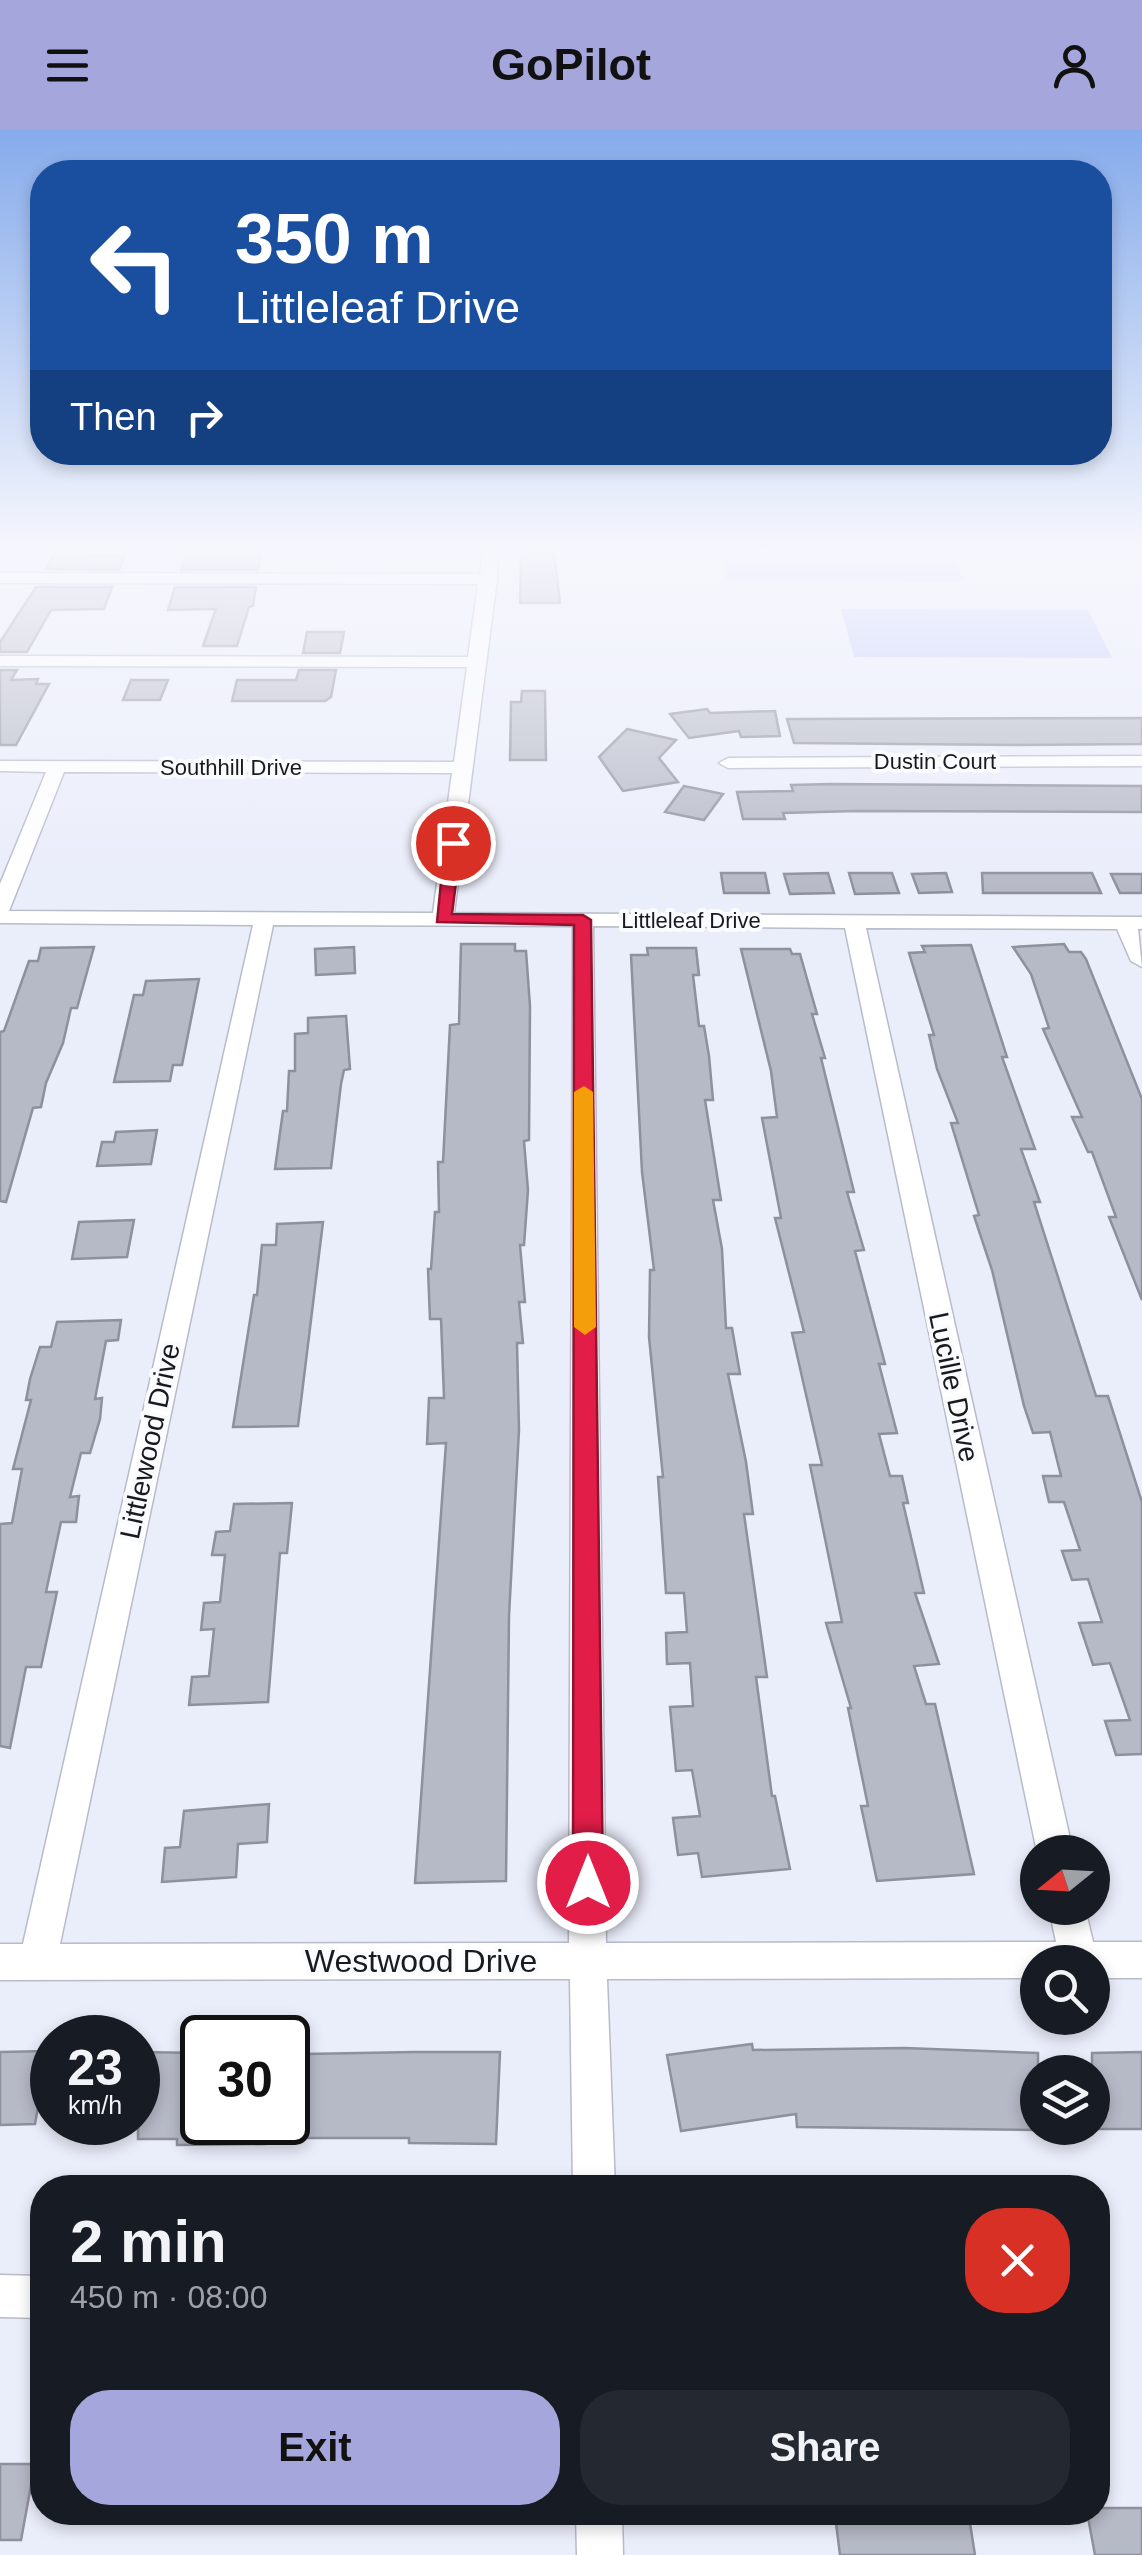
<!DOCTYPE html>
<meta charset="utf-8">
<style>
:root{--surface:#171b24;--page:#242831;--text:#f1f3f6;--muted:#9ea1a6;--accent:#a5a6dc}
body{margin:0;font-family:Arial,sans-serif;background:var(--page);color:var(--text);height:100vh;display:flex;flex-direction:column;font-size:38px;white-space:nowrap}
*{box-sizing:border-box;margin:0}
p{font-size:32px;color:var(--muted)}
.icon{flex:none;width:55px;height:55px;fill:none;stroke:currentColor;stroke-width:2;stroke-linecap:round;stroke-linejoin:round}
.map{position:relative;flex:1;overflow:hidden}
.panel{position:absolute;left:30px;top:2045px;width:1080px;height:350px;display:flex;flex-direction:column;background:var(--surface);border-radius:40px;box-shadow:0 5px 15px #0003}
.panel>*{flex:none}
.banner{position:absolute;left:30px;top:30px;width:1082px;height:305px;border-radius:40px;box-shadow:0 5px 15px #0003;background:#1a4fa0;color:#fff;overflow:hidden}
.needle{width:65px;rotate:252deg}
.controls{position:absolute;left:1020px;top:1705px;display:grid;gap:20px}
.controls a{display:grid;place-items:center;width:90px;height:90px;border-radius:50%;background:var(--surface);box-shadow:0 5px 15px #0003;font-size:50px}
.speed{position:absolute;left:30px;top:1885px;display:flex;gap:20px;font-size:50px;font-weight:700;text-align:center}
.speed>*{display:grid;place-content:center;width:130px;height:130px;border-radius:50%;background:var(--surface);box-shadow:0 5px 15px #0003;line-height:1}
.speed small{font-size:25px;font-weight:400}
.speed .limit{border:5px solid #111;border-radius:15px;background:#fff;color:#111}
.pin{position:absolute;display:grid;place-items:center;width:85px;height:85px;color:#fff;margin:-42px;border:5px solid #fff;border-radius:50%;box-shadow:0 2px 10px #0007}
.me{position:absolute;width:110px;margin:-55px;rotate:0deg;stroke-linejoin:round;filter:drop-shadow(0 0 8px #0008)}
.turn{display:flex;align-items:center;gap:35px;height:210px;padding:0 40px;font-size:45px}
.turn .icon{width:130px;height:130px;stroke-width:2.5}
.turn b{display:block;font-size:70px;line-height:85px}
.then{display:flex;align-items:center;height:95px;padding:0 40px;background:#0003;gap:20px;font-size:38px}
.round{display:grid;place-items:center;flex:none;width:105px;height:105px;border-radius:40px;background:var(--page)}
.summary{display:flex;align-items:center;justify-content:space-between;height:170px;padding:0 40px}
h1{font-size:60px;font-weight:800;line-height:75px}
.button{display:flex;gap:20px;margin-top:auto;padding:20px 40px}
.button a{flex:1;height:115px;border-radius:40px;background:var(--accent);color:#111;font-size:40px;font-weight:800;line-height:115px;text-align:center}
.button a+a{background:var(--page);color:var(--text)}
header{display:flex;justify-content:space-between;align-items:center;height:130px;padding:0 40px;background:var(--accent);color:#111;font-size:45px;font-weight:800}
.map>svg:first-child{display:block}
.green{fill:#c3cbfc}
.building{fill:#b6b9c6;stroke:#8e909d;stroke-width:2.5}
.lines{fill:none;stroke-linecap:round;stroke-linejoin:round}
.minor-casing{stroke:#b8bbc8;stroke-width:3}
.minor{fill:#fff;fill-rule:evenodd}
.route{fill:#e11d48;stroke:#92132f;stroke-width:2.5}
.slow{fill:#f59e0b}
.labels{text-anchor:middle;dominant-baseline:central;stroke-width:8;stroke-linejoin:round;paint-order:stroke}
.far-street-label{font-size:22px;fill:#191a1f;stroke:#fafbfd}
.street-label{font-size:28px;fill:#191a1f;stroke:#fafbfd}
.near-street-label{font-size:32px;fill:#191a1f;stroke:#fafbfd}
</style>
<header><svg class="icon" aria-label="menu" viewBox="0 0 24 24"><path d="M4 6h16M4 12h16M4 18h16"/></svg>GoPilot<svg class="icon" aria-label="person" viewBox="0 0 24 24"><circle cx="12" cy="8" r="4"/><path d="M4 21q1-7 8-7t8 7"/></svg></header>
<div class="map">
<svg width="1142" height="2425" viewBox="0 0 1142 2425">
<rect width="100%" height="100%" fill="#eaedfa"/>
<g class="green">
<path d="M721,422H953L964,451L726,450Z"/>
<path d="M841,479L1088,480L1112,528L854,527Z"/>
</g>
<g class="building">
<path d="M60,422H86L84,426H124L119,440L46,439L54,424Z"/>
<path d="M528,423H554L560,473H520L521,428H528Z"/>
<path d="M186,424H225L260,425L258,440H181Z"/>
<path d="M36,457H112L104,479L51,480L27,522H0V512Z"/>
<path d="M175,457H256L253,476L249,477L237,516H203L216,479L168,480Z"/>
<path d="M307,502H344L340,523H303Z"/>
<path d="M0,540H17L11,550L38,549L36,554H49L16,615H0Z"/>
<path d="M299,540H336L331,567L325,571H232L237,550H296Z"/>
<path d="M131,550H168L160,570H123Z"/>
<path d="M522,561H545L546,630H510L511,572H521Z"/>
<path d="M707,579L710,583L775,581L780,606L741,607L739,601L689,608L670,584Z"/>
<path d="M1142,588V614L1017,615L794,613L787,589Z"/>
<path d="M627,599L676,610L659,628L678,652L623,661L599,627Z"/>
<path d="M832,654L1142,656V682L856,681L783,683L785,689H743L737,662L793,661L791,655Z"/>
<path d="M684,656L723,664L704,690L665,682Z"/>
<path d="M721,743H765L769,763H724Z"/>
<path d="M828,743L834,763L790,764L784,744Z"/>
<path d="M849,743H892L899,763L855,764Z"/>
<path d="M946,743L952,762L919,763L912,744Z"/>
<path d="M982,743H1092L1101,763H983Z"/>
<path d="M1111,744H1142V763H1120Z"/>
<path d="M461,814H515V821H526L530,876L529,1010L524,1011L528,1060L524,1115H520L525,1172H519L523,1213H517L519,1300L509,1486L506,1751L415,1753L446,1313L427,1314L429,1268H444L441,1189H430L428,1139H431L435,1082H439L438,1032H443L450,895L459,894Z"/>
<path d="M1064,814L1069,822H1081L1086,829L1142,969V1170L1109,1087H1116L1092,1022H1088L1072,987H1082L1043,899L1049,898L1031,844L1013,817Z"/>
<path d="M971,815L1007,927H1002L1035,1019H1021L1040,1072H1034L1096,1266H1108L1142,1372V1624L1116,1625L1105,1591L1130,1590L1110,1533L1093,1535L1079,1493L1102,1492L1088,1449L1072,1450L1062,1421L1080,1420L1064,1372H1049L1043,1346H1061L1050,1302L1033,1303L1024,1276L992,1140L974,1086L979,1085L951,993H958L937,939L929,905H934L909,823L925,822L922,816Z"/>
<path d="M94,817L77,878H71L63,913L46,953L41,977L33,978L6,1072L0,1071V902L4,901L29,831H38L41,818Z"/>
<path d="M354,817L355,843L316,845L315,819Z"/>
<path d="M647,818H696L699,845H693L699,896H704L709,926L713,970H705L721,1070H713L722,1119L726,1198H732L740,1244H728L746,1332L753,1384H744L767,1547H756L772,1666H775L790,1739L702,1747L698,1723L678,1725L673,1688L700,1686L692,1640L676,1641L670,1577L693,1576L690,1533L667,1534L666,1503L687,1502L684,1463H666L658,1347H663L649,1207L650,1140H654L642,1042L631,825H648Z"/>
<path d="M741,819H790L792,824H800L817,884H812L825,928H821L854,1062H847L864,1120L855,1121L885,1234H879L897,1303L879,1304L890,1346H902L908,1373H903L924,1463H915L939,1534L914,1536L926,1574H935L974,1744L877,1751L861,1676H868L848,1578H851L826,1493L842,1492L810,1335H822L792,1203L804,1202L775,1088H781L762,988L777,987L771,941Z"/>
<path d="M199,849L182,935H173L170,951L114,952L134,865H143L146,851Z"/>
<path d="M346,886L350,939L344,940L341,954L331,1038L275,1039L283,981H287L289,941H295V904L308,903V888Z"/>
<path d="M157,1000L151,1034L97,1036L102,1012H114L116,1002Z"/>
<path d="M134,1090L127,1127L72,1129L79,1092Z"/>
<path d="M323,1092L298,1296L233,1297L254,1165H257L262,1115H276L277,1094Z"/>
<path d="M121,1190L118,1210L106,1211L95,1269L102,1268L100,1289L90,1323H81L70,1367L79,1366L76,1392H61L46,1462H57L41,1537H26L10,1618L0,1616V1394L12,1393L22,1339H13L31,1270H26L30,1249L40,1217H51L57,1192Z"/>
<path d="M292,1373L287,1423H280L268,1572L189,1575L192,1547L209,1546L214,1499L201,1500L204,1473L220,1472L225,1425H212L216,1402L230,1401L234,1374Z"/>
<path d="M269,1674L267,1712L238,1714L236,1747L162,1752L165,1718L180,1717L184,1681Z"/>
<path d="M752,1914L753,1920L905,1918L1038,1923V2000L797,1997L796,1984L681,2001L667,1925Z"/>
<path d="M48,1921L35,1994L0,1995V1922Z"/>
<path d="M138,1922L202,1923V1992H267L265,2014L177,2015V2009H138Z"/>
<path d="M415,1922H500L496,2014L409,2013V2008H296L305,1924Z"/>
<path d="M1142,1922V1999H1092V1923Z"/>
<path d="M0,2334H35L21,2410H0Z"/>
<path d="M1098,2378H1142V2425H1095L1087,2382H1098Z"/>
<path d="M969,2387L975,2425H840L836,2393Z"/>
</g>
<g class="lines">
<g class="minor-casing">
<g id="minor">
<path d="M483,422H497V449L454,783L1142,787V799H1138L1142,837L1131,831L1117,799L866,798L1073,1722H1037L845,798L593,796L606,1813L1056,1812L1049,1778H1085L1093,1812H1142V1848H1092V1832H1038V1848L607,1849L615,2058H573L570,1849L0,1850V1814H23L253,795L0,793V754L46,642L0,641V631L454,632L467,537L0,536V526L468,527L478,454L0,453V443L480,444ZM64,642L452,643L433,783L9,781ZM273,795L573,796L569,1813L60,1814Z"/>
<path d="M1142,626V636L728,638L719,633L728,628Z"/>
<path d="M0,2145L42,2146V2188L0,2187Z"/>
<path d="M576,2382H622L623,2425H577Z"/>
</g>
</g>
<use href="#minor" class="minor"/>
</g>
<linearGradient id="sky" x2="0" y2="1"><stop stop-color="#86abeb"/><stop offset="0.55" stop-color="#f6f7fd"/><stop offset="1" stop-color="#f6f7fd" stop-opacity="0"/></linearGradient>
<rect width="1142" height="761" fill="url(#sky)"/>
<path class="route" d="M453,708L461,713L452,784L583,785L591,790L603,1753L598,1763L588,1767L577,1763L573,1753L574,795L437,792L445,713Z"/>
<path class="slow" d="M584,956L593,962L596,1197L585,1205L574,1197V962Z"/>
<g class="labels">
<g class="far-street-label">
<text x="935" y="631">Dustin Court</text>
<text x="231" y="637">Southhill Drive</text>
<text x="691" y="790">Littleleaf Drive</text>
</g>
<g class="street-label">
<text transform="translate(954 1257) rotate(78)">Lucille Drive</text>
<text transform="translate(150 1311) rotate(-78)">Littlewood Drive</text>
</g>
<g class="near-street-label">
<text x="421" y="1831">Westwood Drive</text>
</g>
</g>
</svg>
<div class="controls">
<a><svg class="needle" viewBox="-14 -14 28 28"><path d="M0-13l5 13h-10z" fill="#e53935"/><path d="M0 13l5-13h-10z" fill="#9ea1a6"/></svg></a>
<a><svg class="icon" aria-label="search" viewBox="0 0 24 24"><circle cx="10" cy="10" r="6"/><path d="M15 15l6 6"/></svg></a>
<a><svg class="icon" aria-label="layers" viewBox="0 0 24 24"><path d="M12 4l9 5-9 5-9-5zM3 14l9 5 9-5"/></svg></a>
</div>
<div class="speed"><div>23<small>km/h</small></div><div class="limit">30</div></div>
<div class="pin" style="left:453px;top:713px;background:#d93025"><svg class="icon" aria-label="arrive" viewBox="0 0 24 24"><path d="M6 21V4h12l-3 4 3 4H6"/></svg></div>
<svg class="me" style="left:588px;top:1753px" viewBox="-20 -20 40 40"><circle r="17" fill="#e11d48" stroke="#fff" stroke-width="3"/><path d="M0-11L8 9 0 5-8 9z" fill="#fff"/></svg>
<div class="banner">
<div class="turn"><svg class="icon" aria-label="left" viewBox="0 0 24 24"><path d="M17 20v-9H6M10 6l-5 5 5 5"/></svg><div><b>350 m</b>Littleleaf Drive</div></div>
<div class="then">Then<svg class="icon" aria-label="right" viewBox="0 0 24 24"><path d="M7 20v-9h11M14 6l5 5-5 5"/></svg></div>
</div>
<section class="panel">
<div class="summary"><div><h1>2 min</h1><p>450 m · 08:00</p></div><a class="round" style="background:#d93025;color:#fff"><svg class="icon" aria-label="close" viewBox="0 0 24 24"><path d="M6 6l12 12M18 6L6 18"/></svg></a></div>
<div class="button"><a>Exit</a><a>Share</a></div>
</section>
</div>
